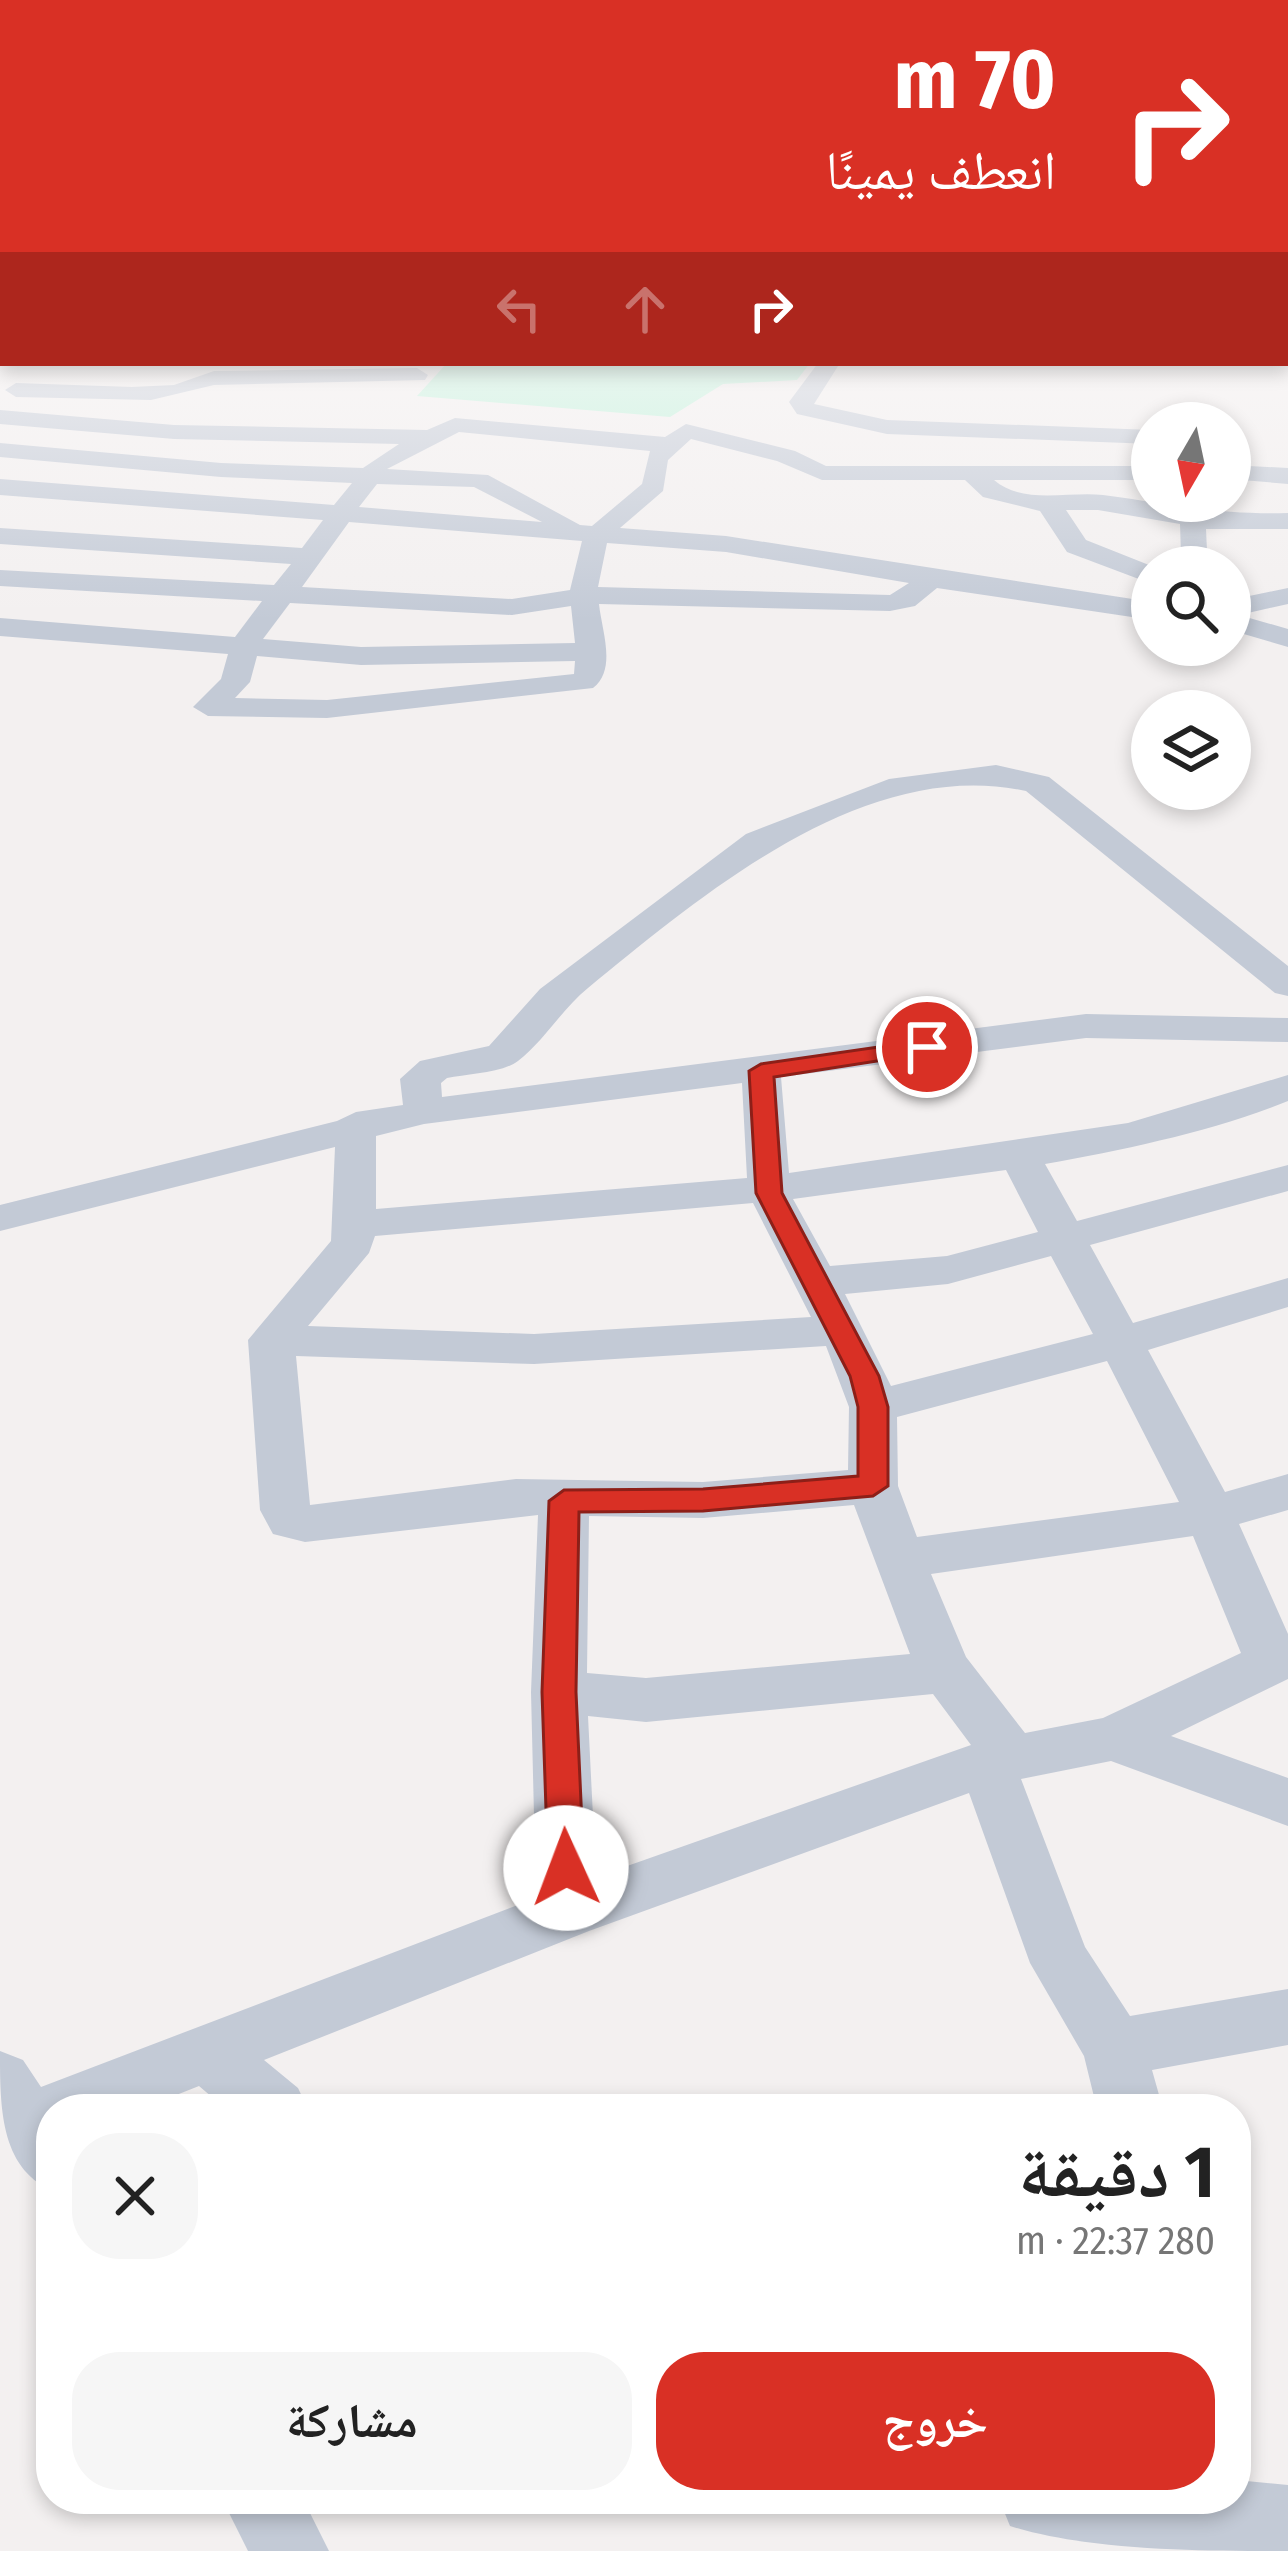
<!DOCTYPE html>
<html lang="ar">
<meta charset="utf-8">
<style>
:root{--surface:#fff;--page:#f6f6f6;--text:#222;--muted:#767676;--accent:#d93025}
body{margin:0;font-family:"Fira Sans Condensed","Noto Naskh Arabic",sans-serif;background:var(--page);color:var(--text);direction:rtl;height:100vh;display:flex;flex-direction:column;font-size:45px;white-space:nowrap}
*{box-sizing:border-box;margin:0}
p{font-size:39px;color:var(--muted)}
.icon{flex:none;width:66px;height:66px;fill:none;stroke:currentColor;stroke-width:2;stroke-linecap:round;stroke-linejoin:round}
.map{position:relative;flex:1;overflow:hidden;direction:ltr}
.sheet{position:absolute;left:36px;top:2094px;width:1215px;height:420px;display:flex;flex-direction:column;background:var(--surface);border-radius:48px;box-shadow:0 6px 18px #0003;direction:rtl}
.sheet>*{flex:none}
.hud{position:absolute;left:0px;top:0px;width:1290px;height:366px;box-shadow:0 6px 18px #0003;direction:rtl;background:#d93025;color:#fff;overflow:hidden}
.needle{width:78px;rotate:189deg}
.controls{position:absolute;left:1131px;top:402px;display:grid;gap:24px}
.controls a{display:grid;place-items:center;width:120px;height:120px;border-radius:50%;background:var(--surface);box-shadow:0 6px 18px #0003;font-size:60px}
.pin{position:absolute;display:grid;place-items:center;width:102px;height:102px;color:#fff;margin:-51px;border:6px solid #fff;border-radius:50%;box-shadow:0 3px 12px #0007}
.me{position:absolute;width:132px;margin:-66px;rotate:358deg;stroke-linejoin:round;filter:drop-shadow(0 0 9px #0008)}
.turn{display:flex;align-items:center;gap:42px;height:252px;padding:0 36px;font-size:54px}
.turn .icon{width:156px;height:156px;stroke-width:2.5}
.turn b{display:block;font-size:84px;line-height:102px}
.lanes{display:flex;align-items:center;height:114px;padding:0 36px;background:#0003;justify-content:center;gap:60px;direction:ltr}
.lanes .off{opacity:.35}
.round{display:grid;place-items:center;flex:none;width:126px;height:126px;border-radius:48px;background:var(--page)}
.overview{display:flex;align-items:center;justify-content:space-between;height:204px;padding:0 36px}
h1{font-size:72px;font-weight:700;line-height:90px}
.button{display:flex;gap:24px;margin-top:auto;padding:24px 36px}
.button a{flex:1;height:138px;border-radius:48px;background:var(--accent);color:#fff;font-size:48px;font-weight:700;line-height:138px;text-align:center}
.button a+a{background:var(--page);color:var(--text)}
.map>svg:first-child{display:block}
.green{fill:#bdf2da}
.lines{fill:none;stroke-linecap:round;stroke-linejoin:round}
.street{fill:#c3cad6;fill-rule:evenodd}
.route{fill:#d93025;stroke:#8d1f18;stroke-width:3}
</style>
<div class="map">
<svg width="1288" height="2551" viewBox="0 0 1288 2551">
<rect width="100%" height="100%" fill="#f3f0f0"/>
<path class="green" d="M447,363H810L797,380L723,384L670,417L417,396Z"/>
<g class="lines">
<g class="street">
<rect x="1287" y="268" width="1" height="12"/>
<rect x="0" y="288" width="3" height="12"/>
<rect x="1287" y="329" width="1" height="13"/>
<path d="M818,363H840L814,404L887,420L1152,430V444L887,434L797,414L789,402Z"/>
<path d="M417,368L428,375L425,380L214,385L151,400L16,397L5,390L16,383L132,387L174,385L214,371Z"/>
<path d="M0,410L174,425L427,430L455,418L665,437L686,424L795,451L826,466H1152V480H994C1023,505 1068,491 1103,495C1171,504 1217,515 1288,513V529H1206L1207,551L1227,567H1195L1181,554L1180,524L1098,510H1066L1086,540L1154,567L1152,584L1067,552L1040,511L983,497L965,480H822L777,461L691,439L668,460L663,491L620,528L726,536L1152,602V620L937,588L915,606L890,611L599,604C602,632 617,669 593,688L327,718L208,716L193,707L221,679L228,654L0,636V618L235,637L262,601L0,586V570L274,585L291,564L0,544V528L302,548L323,520L0,495V479L334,505L352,483L221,477L0,457V443L221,463L363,468L399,444L174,439L0,424ZM459,432L650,451L642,484L592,526L580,525L488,475L387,469ZM377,484L474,487L542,522L359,507ZM349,522L582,541L570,590L512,599L302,587ZM607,543L726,552L909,583L890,595L598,587ZM290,603L512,615L571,606L575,643L361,647L263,639ZM257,656L361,665L575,661L574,674L327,700L235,698L250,682Z"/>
<path d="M1230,465L1288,468V484L1230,479Z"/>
<path d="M1288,588V604L1239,615L1288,629V647L1230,630V600Z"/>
<path d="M996,765L1049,777L1288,966V996L1275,993L1026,791C865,756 703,894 588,988C562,1009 544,1041 518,1061C502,1073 467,1074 447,1078L441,1083L442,1097L1086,1014L1288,1018V1042L1086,1038L781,1077L789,1173L1128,1123L1288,1075V1101C1210,1132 1127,1149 1045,1164L1077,1221L1288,1165V1191L1090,1245L1133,1323L1288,1278V1307L1148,1350L1225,1492L1288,1474V1510L1239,1524L1288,1634V1679L1171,1736L1288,1778V1826L1111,1761L1021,1779L1085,1947L1130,2016L1288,1989V2045L1152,2070L1163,2109H1097L1084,2056L1030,1963L969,1793L589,1931L264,2060L298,2088L308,2109H226L199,2086L141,2109H51V2190C0,2167 0,2106 0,2051L23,2060L41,2087L536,1898L531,1692L538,1515L305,1542L273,1534L260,1510L248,1340L331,1241L335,1147L0,1231V1205L337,1121L356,1112L403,1105L400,1079L420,1061L489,1046L540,989L746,834L889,779ZM742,1083L747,1178L376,1209V1136L424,1124ZM1006,1170L1038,1232L947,1256L830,1266L793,1199ZM753,1203L811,1317L534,1334L308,1326L369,1253L375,1236ZM1051,1256L1093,1334L891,1386L845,1294L948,1284ZM826,1346L849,1407L848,1470L703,1482L516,1479L310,1505L296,1356L534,1364ZM1107,1361L1179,1502L917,1537L898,1486L897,1417ZM854,1505L910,1654L646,1678L587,1673L589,1516L703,1518ZM1193,1536L1241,1653L1103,1718L1025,1733L966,1657L931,1574ZM933,1694L971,1745L596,1877L588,1716L646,1722Z"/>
<path d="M1236,2480L1288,2485V2551C1204,2551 1088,2551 1010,2526L999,2499H1236Z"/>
<path d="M222,2499H303L329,2551H248Z"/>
</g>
</g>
<linearGradient id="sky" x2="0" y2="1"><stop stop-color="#81bdec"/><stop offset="0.42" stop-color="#faf8f8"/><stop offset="1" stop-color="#faf8f8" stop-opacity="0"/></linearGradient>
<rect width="1288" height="620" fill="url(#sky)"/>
<path class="route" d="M927,1040L935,1042V1052L774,1077L782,1193L879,1376L888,1407V1486L873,1496L703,1511L579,1512L576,1692L584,1868L579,1879L566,1884L553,1879L548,1868L542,1692L549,1501L564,1490L703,1489L858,1476V1407L850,1376L756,1193L749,1071L761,1064Z"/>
</svg>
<div class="controls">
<a><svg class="needle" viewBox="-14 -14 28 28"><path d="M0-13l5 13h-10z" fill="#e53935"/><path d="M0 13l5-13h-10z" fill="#767676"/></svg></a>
<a><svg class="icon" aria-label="search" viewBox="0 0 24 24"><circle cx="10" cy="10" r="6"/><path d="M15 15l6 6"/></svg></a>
<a><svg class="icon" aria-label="layers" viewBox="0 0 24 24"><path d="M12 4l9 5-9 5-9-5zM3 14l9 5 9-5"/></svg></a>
</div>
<div class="pin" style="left:927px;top:1047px;background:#d93025"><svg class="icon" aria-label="arrive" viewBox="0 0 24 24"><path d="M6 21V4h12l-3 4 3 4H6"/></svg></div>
<svg class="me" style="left:566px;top:1868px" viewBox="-20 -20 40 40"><circle r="19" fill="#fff"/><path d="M0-13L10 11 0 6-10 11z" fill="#d93025"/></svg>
<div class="hud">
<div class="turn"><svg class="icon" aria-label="right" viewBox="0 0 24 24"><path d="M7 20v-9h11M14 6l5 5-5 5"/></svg><div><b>70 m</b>انعطف يمينًا</div></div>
<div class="lanes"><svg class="icon off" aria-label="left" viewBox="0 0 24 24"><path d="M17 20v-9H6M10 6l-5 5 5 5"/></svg><svg class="icon off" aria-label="ahead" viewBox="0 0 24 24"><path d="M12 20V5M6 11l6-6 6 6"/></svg><svg class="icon" aria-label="right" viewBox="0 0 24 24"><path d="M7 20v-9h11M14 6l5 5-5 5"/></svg></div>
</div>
<section class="sheet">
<div class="overview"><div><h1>1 دقيقة</h1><p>280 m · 22:37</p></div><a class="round"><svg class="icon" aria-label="close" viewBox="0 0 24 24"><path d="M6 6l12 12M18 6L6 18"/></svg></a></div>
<div class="button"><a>خروج</a><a>مشاركة</a></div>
</section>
</div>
